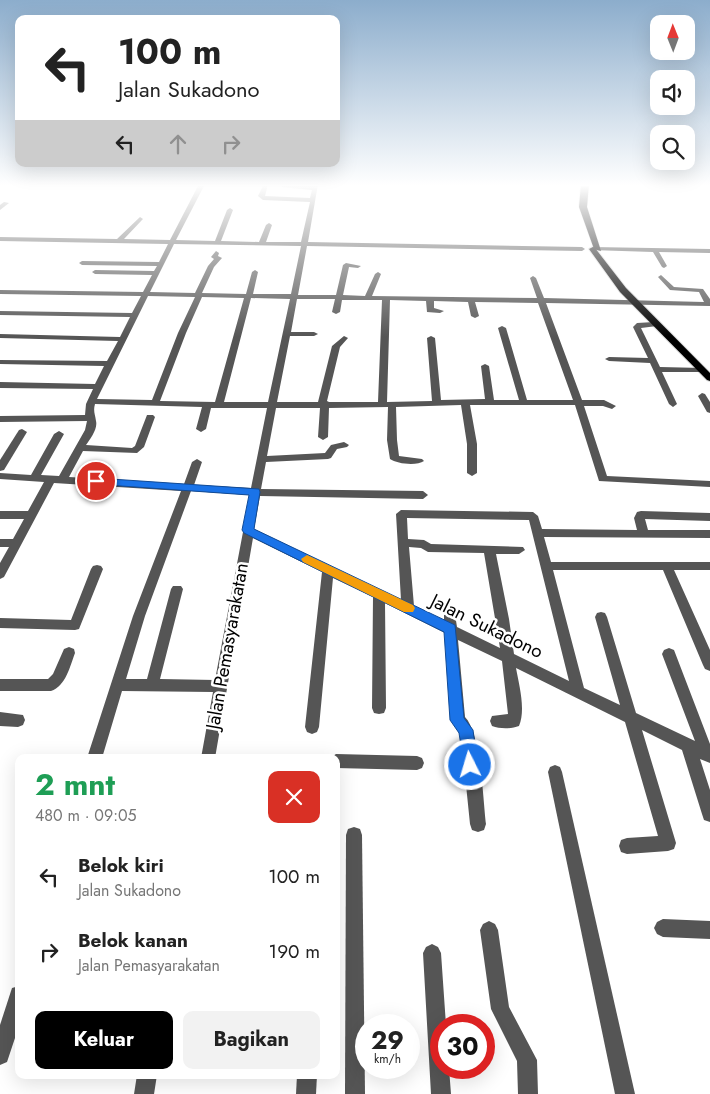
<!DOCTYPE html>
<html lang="id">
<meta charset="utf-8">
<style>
:root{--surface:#fff;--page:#f2f2f2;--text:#222;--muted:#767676;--accent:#000}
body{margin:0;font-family:Jost,sans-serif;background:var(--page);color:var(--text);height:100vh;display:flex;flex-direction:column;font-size:19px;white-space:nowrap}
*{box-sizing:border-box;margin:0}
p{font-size:16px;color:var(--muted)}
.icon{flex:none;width:28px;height:28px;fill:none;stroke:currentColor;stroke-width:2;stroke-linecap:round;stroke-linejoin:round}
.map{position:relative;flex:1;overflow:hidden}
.drawer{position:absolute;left:15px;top:754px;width:325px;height:325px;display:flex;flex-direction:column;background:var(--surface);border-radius:10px;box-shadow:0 5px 20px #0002}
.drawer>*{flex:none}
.top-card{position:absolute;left:15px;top:15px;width:325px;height:152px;border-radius:10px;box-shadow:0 5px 20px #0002;background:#fff;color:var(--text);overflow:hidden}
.needle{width:32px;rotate:359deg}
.fabs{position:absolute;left:650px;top:15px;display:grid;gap:10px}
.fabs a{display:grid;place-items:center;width:45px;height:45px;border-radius:10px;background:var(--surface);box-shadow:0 5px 20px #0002;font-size:25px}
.speed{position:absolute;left:355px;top:1014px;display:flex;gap:10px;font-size:25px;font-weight:700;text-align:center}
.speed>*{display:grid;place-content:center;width:65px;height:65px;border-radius:50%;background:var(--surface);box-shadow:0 5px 20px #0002;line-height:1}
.speed small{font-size:12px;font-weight:400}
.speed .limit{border:8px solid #d22;background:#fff;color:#111}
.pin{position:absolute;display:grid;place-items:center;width:42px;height:42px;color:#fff;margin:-21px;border:2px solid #fff;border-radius:50%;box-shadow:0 1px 5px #0007}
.me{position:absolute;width:55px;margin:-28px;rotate:355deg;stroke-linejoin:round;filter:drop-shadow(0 0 4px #0008)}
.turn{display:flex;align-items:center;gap:18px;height:105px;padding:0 20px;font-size:22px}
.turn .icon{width:65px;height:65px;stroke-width:2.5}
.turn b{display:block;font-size:35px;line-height:42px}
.lanes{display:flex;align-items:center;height:48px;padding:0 20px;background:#0003;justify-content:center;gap:25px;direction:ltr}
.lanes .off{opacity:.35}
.round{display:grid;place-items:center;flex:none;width:52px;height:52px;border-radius:10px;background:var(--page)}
.head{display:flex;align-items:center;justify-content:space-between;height:85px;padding:0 20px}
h1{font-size:30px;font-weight:700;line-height:38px;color:#1e9e55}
.button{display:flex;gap:10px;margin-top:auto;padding:10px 20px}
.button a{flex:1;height:58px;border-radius:10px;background:var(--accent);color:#fff;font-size:20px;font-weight:700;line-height:58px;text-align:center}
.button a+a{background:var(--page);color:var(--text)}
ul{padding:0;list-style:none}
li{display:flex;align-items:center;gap:15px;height:75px;padding:0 20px}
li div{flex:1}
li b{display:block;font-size:19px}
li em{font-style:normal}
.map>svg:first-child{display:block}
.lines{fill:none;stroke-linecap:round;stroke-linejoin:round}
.major-casing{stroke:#dbdbdb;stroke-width:2}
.highway-casing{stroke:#dbdbdb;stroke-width:1}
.minor{fill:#555;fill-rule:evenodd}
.major{fill:#000;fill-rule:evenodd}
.highway{fill:#000;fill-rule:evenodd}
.route{fill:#1a73e8;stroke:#114b97}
.slow{fill:#f59e0b}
.labels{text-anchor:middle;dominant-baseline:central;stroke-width:5;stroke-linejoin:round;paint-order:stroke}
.street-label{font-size:19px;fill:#000;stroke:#fff}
</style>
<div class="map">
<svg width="710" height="1094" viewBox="0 0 710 1094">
<rect width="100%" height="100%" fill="#fff"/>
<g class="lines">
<g class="major-casing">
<path id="major" d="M593,247L595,248L626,288L710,373V381L707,380L620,292L589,249Z"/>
</g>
<g class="highway-casing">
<path id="highway" d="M581,184H589L587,207L601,251L594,249L579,207Z"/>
</g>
<g class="minor">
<path d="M199,184H205L176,240L215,241L227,210L230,208L233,210L221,241L259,242L266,225L269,223L272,225L266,242H301L310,202L263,200L258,196L264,184H268L265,196L310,198L312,190L281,187L284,185L313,186L314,184H318L308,242L582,247L585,249L582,251L307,246L298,295H336L343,265L346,263L361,266L358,268L349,267L343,295L365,296L375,274L378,272L381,274L372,296L537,298L530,278L533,276L536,278L544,298L704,302L699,292L670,290L658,277L661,275L674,287L703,289L710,299V306L546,303L582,400H604L616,406L612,409L603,406H584L607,476L710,481V487L599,481L575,405H470L477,444V473L472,476L467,473V444L461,405L396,407L397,440L399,456L422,459L424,461C417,466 397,464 390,459L387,440L388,407L329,408L328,437L323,440L318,437L320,408H276L267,456L325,453L331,445L344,442L349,445L347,447L337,449L331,458L328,459L266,462L261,489L423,491L428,495L423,499L260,496L254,529L401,600L396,514L401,510L533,512L538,516L542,529L637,530L634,518L637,512L641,511L710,513V521L645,519L648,530H710V538L544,537L551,562H710V570H674L710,650V671L705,669L703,665L663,570H553L584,688L620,705L595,617L597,613L601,612L605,613L607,617L636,713L695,741L662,654L664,650L669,648L674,650L710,744V763L700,759L710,790V822L704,820L702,814L682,750L642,730L676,843L674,849L668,851L627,854L621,852L619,846L621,840L627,838L658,836L625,722L516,668C519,685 526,709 519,726C511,729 500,729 492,726L490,721L492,716L508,714L502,661L458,640L465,717C481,733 483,800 486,824L484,830L478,832L472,830L470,824L461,736L451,720L445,633L385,603L386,708L384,713L379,714L374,713L372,708L373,597L333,578L319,727L317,732L312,734L307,732L305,727L322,572L253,538L215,758H201L213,692L122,691L102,758H87L133,616L181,491L54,483L4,577L0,579V563L9,547H0V539H13L24,519H0V511H28L44,482L0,479V473L31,475L54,434L59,431L64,434L41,475L59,476L85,430L87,421L0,422V416L85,415L86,404L93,389L0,388V382L95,384L104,366L0,364V360L107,361L118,341L0,338V334L120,337L130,317L0,315V311L132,313L141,296L0,294V290L143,292L152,275L95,274L92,272L95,270L154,271L157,266L82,265L79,263L82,261L159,262L168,244L0,241V237L117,239L140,217L143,219L142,220L124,239L170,240ZM174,244L301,246L291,294H253L258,272L255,270L252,272L246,294L202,293L214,267L222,258L218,256L219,253L216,251L211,257L214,259L208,266L195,293L150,292ZM148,296L195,297L178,333L152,400L97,399ZM202,297L244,298L215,402L160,401L186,333ZM251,298L290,299L268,402H224ZM297,299H335L332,312L336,314L340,312L342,300H382L378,402H329L327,401L340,347L348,338L344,336L332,346L318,402H277L290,336H314L318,334L314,332H291ZM390,300L426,301L427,312L440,313L444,311L434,308V301L468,302L471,316L475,318L479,316L475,302L538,303L573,400H527L506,328L502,326L498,328L519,400H494L489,366L485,364L481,366L485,399L441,400L435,338L431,336L427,338L432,401L387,402ZM95,404L202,407L196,429L201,432L206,429L211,408H267L251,488L194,485L202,462L197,459L192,462L184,484L69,477L83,451L137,453L144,447L155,417L153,415H147L135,446L132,448L86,445C90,439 98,429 96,421C95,414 93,411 95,404ZM191,491L250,495L215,680L160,679L183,589L181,586H173L171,589L147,679H126L145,616ZM407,518L529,520L569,681L514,654L509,619L496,554H519L525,550L523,547L431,544L424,540L408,539ZM409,547L421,548L428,552L484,553L500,648L457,627L454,608L450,607L446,608L444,612V621L414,606Z"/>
<path d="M4,202L9,203L0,210V205Z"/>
<path d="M593,247L710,249V253L659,252L667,266L664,268L662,267L653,252L591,250L590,249Z"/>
<path d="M654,322L658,324L657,326L641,328L660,367L702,368L706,370L702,372H662L677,404L673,407L669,404L650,363L609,361L605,359L609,357L648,358L633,327L637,323Z"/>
<path d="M702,393L705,394L710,402V413L707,412L698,396Z"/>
<path d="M22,429L27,432L4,470L0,471V460L19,430Z"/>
<path d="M97,565L101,566L103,569L79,629L75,630L0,628V618L71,620L91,569L93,566Z"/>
<path d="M69,647L74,649L75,653C70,666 66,686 51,691H0V679H48L53,674L64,649Z"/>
<path d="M0,712L23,715L25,720L23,725L18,727L0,726Z"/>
<path d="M336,754L417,756L422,758L424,763L422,768L417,770L336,768V758H330Z"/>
<path d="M555,765L560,767L562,772L635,1094H615L548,772L550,767Z"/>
<path d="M354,827L360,829L362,835L365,1094H345L346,835L348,829Z"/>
<path d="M663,919L710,921V939L663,937L657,934L654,928L657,922Z"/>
<path d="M489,921L495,924L498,930L509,1007L537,1060L538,1094H518L517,1061L491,1009L480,930L483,924Z"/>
<path d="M432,944L438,947L441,953L446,1025H441V1068H449L451,1094H431L423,953L426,947Z"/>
<path d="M19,986V1026L7,1062L0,1065V1025L12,988Z"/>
<path d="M137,1075H157L154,1094H134Z"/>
<path d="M297,1075H317L316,1094H296Z"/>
</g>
<use href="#major" class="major"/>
<use href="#highway" class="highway"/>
</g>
<linearGradient id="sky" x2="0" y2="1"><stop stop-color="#8cadcc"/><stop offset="0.55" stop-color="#fff"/><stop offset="1" stop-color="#fff" stop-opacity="0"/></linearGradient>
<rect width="710" height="337" fill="url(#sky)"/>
<path class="route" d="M96,478L259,489L260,492L254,529L455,625L464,718L473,730L478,765L475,771L470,773L465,771L459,733L450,720L444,632L244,533L242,530L249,495L93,484L91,481Z"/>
<path class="slow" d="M307,555L413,605L415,608L413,612H404L303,562L301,559Z"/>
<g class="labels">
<g class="street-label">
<text transform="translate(487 626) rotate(26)">Jalan Sukadono</text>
<text transform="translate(227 646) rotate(-80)">Jalan Pemasyarakatan</text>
</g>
</g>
</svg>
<div class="fabs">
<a><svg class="needle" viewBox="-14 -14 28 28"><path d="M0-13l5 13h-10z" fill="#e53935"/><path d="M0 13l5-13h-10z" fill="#767676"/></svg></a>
<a><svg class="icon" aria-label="sound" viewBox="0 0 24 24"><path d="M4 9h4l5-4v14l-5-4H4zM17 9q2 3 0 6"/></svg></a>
<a><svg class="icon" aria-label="search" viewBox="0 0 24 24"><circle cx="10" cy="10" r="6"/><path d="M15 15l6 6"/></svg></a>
</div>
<div class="speed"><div>29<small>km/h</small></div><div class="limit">30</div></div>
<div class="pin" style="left:96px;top:481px;background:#d93025"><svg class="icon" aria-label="arrive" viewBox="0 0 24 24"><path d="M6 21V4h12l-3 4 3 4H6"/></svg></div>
<svg class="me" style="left:470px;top:765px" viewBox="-20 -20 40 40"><circle r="17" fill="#1a73e8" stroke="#fff" stroke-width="3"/><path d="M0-11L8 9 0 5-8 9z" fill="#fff"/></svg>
<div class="top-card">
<div class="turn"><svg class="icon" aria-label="left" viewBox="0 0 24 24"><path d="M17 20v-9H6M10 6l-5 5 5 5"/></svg><div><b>100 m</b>Jalan Sukadono</div></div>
<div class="lanes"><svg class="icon" aria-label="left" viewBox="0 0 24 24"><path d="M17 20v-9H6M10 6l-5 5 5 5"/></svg><svg class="icon off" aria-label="ahead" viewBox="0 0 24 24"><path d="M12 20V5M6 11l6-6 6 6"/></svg><svg class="icon off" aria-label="right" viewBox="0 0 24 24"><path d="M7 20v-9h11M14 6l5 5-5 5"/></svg></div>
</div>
<section class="drawer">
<div class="head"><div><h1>2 mnt</h1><p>480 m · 09:05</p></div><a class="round" style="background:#d93025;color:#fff"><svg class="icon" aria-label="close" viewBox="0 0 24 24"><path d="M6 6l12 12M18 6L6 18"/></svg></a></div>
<ul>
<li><svg class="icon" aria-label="left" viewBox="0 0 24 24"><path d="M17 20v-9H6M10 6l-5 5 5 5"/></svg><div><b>Belok kiri</b><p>Jalan Sukadono</p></div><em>100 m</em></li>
<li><svg class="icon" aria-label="right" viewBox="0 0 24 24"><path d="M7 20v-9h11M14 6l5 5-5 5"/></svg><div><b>Belok kanan</b><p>Jalan Pemasyarakatan</p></div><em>190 m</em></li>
</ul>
<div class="button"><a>Keluar</a><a>Bagikan</a></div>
</section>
</div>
